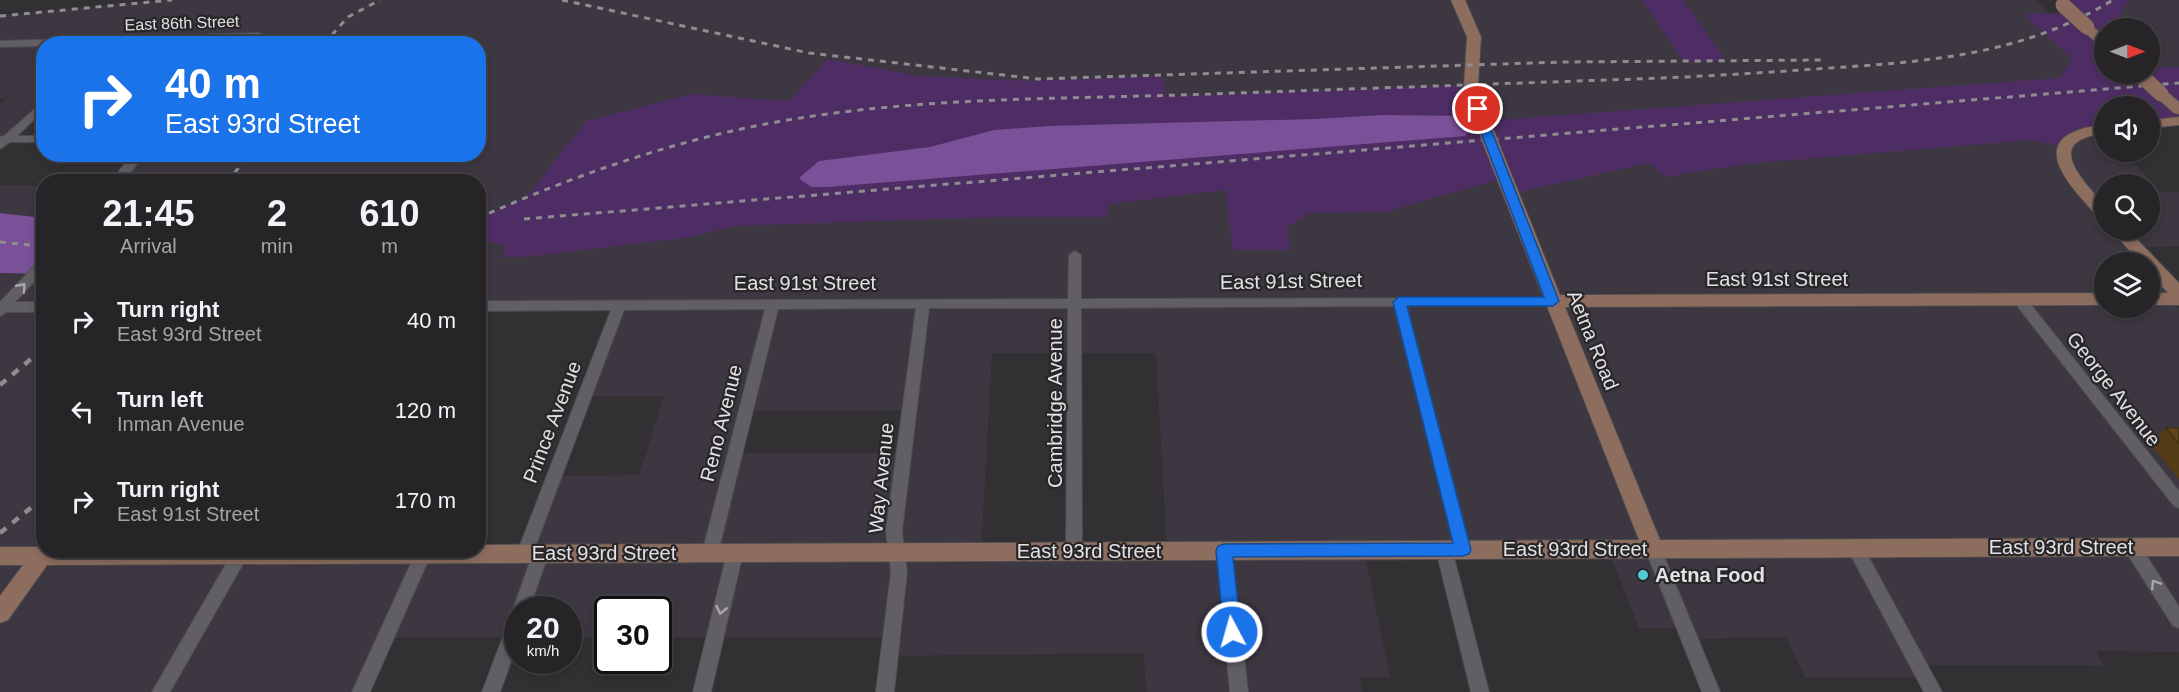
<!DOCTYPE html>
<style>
:root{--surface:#262426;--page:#2e2c2e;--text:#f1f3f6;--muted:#a4a4a7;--line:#424143}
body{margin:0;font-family:Helvetica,sans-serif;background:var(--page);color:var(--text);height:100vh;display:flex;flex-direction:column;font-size:22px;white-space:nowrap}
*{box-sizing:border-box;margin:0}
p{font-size:20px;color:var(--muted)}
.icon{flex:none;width:33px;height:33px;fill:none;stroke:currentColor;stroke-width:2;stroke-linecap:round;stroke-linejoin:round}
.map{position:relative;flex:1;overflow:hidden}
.panel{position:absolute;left:36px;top:174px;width:450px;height:384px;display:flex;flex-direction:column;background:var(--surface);border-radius:24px;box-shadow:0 3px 9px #0003,0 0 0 2px var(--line)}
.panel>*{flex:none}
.top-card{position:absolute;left:36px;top:36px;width:450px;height:126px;border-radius:24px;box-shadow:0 3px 9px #0003,0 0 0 2px var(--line);background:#1a73e8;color:#fff;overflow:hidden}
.needle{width:39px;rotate:90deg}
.fabs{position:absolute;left:2094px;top:18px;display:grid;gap:12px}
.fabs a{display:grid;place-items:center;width:66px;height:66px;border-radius:50%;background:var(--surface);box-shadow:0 3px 9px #0003,0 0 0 2px var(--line);font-size:30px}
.speed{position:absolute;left:504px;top:596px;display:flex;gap:12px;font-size:30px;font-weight:700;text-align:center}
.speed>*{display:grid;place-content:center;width:78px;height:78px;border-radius:50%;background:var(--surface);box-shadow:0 3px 9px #0003,0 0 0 2px var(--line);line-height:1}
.speed small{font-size:15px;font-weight:400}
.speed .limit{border:3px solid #111;border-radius:9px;background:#fff;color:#111}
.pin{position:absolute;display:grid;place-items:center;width:51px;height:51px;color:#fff;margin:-26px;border:3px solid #fff;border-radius:50%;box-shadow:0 2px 6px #0007}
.me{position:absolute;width:66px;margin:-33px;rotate:354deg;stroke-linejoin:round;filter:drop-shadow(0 0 4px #0008)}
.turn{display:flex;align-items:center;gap:21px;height:126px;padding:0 30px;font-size:27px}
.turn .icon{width:78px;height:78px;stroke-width:2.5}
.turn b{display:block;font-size:42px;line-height:51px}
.eta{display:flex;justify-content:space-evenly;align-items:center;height:102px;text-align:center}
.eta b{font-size:36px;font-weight:700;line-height:42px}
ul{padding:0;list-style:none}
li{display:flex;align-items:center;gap:18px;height:90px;padding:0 30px}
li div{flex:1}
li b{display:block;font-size:22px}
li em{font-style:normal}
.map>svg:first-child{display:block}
.built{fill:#3c3740;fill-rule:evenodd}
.green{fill:#4e2d65}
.forest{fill:#7a5198}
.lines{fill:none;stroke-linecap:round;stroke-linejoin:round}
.street-casing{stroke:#4d4c4f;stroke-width:2}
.secondary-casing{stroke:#4d4c4f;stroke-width:2}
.street{fill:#615f63;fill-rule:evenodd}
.secondary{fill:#8d6d5e;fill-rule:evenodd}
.rail-far1{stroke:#8f8d90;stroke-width:3;stroke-dasharray:6 6;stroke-linecap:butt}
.rail{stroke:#8f8d90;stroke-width:4.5;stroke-dasharray:8 8;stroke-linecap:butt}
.secondary-bridge-casing{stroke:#4d4c4f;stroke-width:16;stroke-linecap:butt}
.secondary-bridge{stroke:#8d6d5e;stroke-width:15}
.wall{fill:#533b15}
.building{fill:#604518;stroke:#433011;stroke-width:1.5}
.oneway{stroke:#a8a6a9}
.route{fill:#1a73e8;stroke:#114b97;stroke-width:1.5}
.poi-dot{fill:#52cbd9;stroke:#282629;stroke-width:2}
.labels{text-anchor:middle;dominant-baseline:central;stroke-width:4.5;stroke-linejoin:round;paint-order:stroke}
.far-street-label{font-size:16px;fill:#e2e1e3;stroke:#282629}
.street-label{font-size:20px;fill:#e2e1e3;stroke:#282629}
.poi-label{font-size:20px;font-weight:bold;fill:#e2e1e3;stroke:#282629;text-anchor:start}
</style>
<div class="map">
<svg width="2179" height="692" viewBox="0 0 2179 692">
<rect width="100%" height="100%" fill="#323033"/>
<g class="built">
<path d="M166,0H2035L2104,62V74H2118L2026,134L2101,130L2104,133V152H2123L2162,192H2179V246L2136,247L2179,294L2172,300L2179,308V652L2096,651L2104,666L1919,665L1925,677L1805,678L1786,637L1689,639L1685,628H1639L1608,549L1364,551L1390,677H1360L1362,692H1146L1144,653L890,656L891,637H659L658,609H608L607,637H569L568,609H518L517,637L386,638L361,692H0V273L43,274L44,550L525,553L554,476L639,475L664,396H585L618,307L479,306L478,182L116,181L140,155L478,154V44L251,43L257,37L44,44L43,104L0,140V105L7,98H0V15ZM2104,184H2150V230H2104ZM2104,262H2150V308H2104ZM992,353H1156L1167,551H981ZM909,410L904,453H736L746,411Z"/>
<path d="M2120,0H2179V67L2152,68L2150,66V28H2112Z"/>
<path d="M0,185L43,186V218L0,213Z"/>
</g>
<g class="green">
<path d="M1642,0H1683L1726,61L1684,62Z"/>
<path d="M2058,0H2129L2113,28H2104V32L2094,33L2104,42V74H2150V68L2179,67V121L2150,124V106H2104V129L2084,132L2066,147L2031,140L1745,164L1665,177L1649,163L1511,194L1504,178L1385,212L1310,213L1287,227L1291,250H1233L1225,190L1108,204V217H1002L736,226L685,238L524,257H502L506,247L493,242H479L478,218L528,196L586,121L691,94L790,101L827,59L920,76L1029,81L1162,76L1166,96L1471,85L1483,121L2059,78L2072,59L2024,14L2071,13Z"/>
</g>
<g class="forest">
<path d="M1383,115L1468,116L1476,122L1465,136L827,187H811L799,178L819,161L930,147L994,130L1049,126L1314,119Z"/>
<path d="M0,213L43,218V274L0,273Z"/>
</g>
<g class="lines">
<g class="street-casing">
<g id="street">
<path d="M258,33L262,34V38L115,44H44V46L0,47V41Z"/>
<path d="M44,101V110L17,136H44V142H10L0,149V137L4,136Z"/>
<path d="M133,154H145L123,182H110Z"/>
<path d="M1075,251L1081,255V299L1558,298L1560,301L1553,306H1407L1471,550L1469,555L1463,557L1457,555L1455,550L1394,306L1081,308L1082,551L1080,556L1074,558L1068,556L1066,551L1068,308H929L902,531L907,572L894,692H876L891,572L886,531L916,308L778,309L718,553L716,558L710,560L704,558L702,553L765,309L624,310L533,553L531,558L525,560L519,558L517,553L611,310L478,311V301L1068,299L1069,255Z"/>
<path d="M44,259V271L15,302H44V312H7L0,316V302L40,260Z"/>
<path d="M2019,295L2024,296L2179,491V508L2174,506L2014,302L2013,299Z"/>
<path d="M2132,540L2138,542L2179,607V628L2173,626L2126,552L2124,547L2126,542Z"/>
<path d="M1855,541L1861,543L1942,692H1924L1847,548L1849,543Z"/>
<path d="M1653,542L1659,544L1661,549L1720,692H1702L1645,549L1647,544Z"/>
<path d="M1444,543L1450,545L1452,550L1489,692H1471L1436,550L1438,545Z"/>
<path d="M1224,544L1230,546L1232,551L1248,692H1230L1216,551L1218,546Z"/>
<path d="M541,546L547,548L549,553L529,609H518V642L500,692H482L510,618L514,612L513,609L533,553L535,548Z"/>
<path d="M735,546L741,548L743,553L711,692H693L727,553L729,548Z"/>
<path d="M234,550H246L248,555L170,692H152Z"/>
<path d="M417,550H429L431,554L370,692H352Z"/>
</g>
</g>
<g class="secondary-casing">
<g id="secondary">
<path d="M1451,0H1465L1481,37L1478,85L1494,133L1492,136H1482L1480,133L1464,85L1467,37Z"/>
<path d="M2087,23L2104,35V46L2099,45L2082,30L2080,27L2082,24Z"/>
<path d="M2161,90L2166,91L2179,102V114L2174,113L2156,97L2154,94Z"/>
<path d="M2179,117V125L2150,128V120Z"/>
<path d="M2104,125V133C2095,135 2081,137 2074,145C2061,161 2094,193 2104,204V218L2098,217C2080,196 2029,149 2076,131C2085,127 2095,126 2104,125Z"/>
<path d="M1494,146L1502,151L1560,295L2104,293V305L1565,307L1660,540L2179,538V556L47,565L8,620L0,623V596L23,565H0V547H44V550H478V545L1639,540L1486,151Z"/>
<path d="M2111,230H2128L2179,283V305H2150V293H2168L2150,273V262H2140Z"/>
</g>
</g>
<use href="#street" class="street"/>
<use href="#secondary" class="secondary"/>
<g class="rail-far1">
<path d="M562,0L809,53L1038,79L1563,62L1822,60"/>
<path d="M0,16L172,0"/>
<path d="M324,44L348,17L380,0"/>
<path d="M227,182L250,154"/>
<path d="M478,218C578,174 680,138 788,120C917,98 1049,99 1180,95C1322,90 1464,85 1606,80C1676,78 1746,74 1815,69C1922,62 2019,57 2113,0"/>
<path d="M524,219L2179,83"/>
<path d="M0,242L31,245"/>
</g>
<g class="rail">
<path d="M0,385L44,348"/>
<path d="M0,533L44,497"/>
</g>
<g class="secondary-bridge-casing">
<g id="secondary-bridge">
<path d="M2063,5L2087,27"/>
<path d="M2145,79L2161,94"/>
<path d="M1487,133L1494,151"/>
</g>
</g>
<use href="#secondary-bridge" class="secondary-bridge"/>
</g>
<path class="wall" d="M2166,428H2179V479L2150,444Z"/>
<path class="building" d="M2166,428H2179V444Z"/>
<defs><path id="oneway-chevron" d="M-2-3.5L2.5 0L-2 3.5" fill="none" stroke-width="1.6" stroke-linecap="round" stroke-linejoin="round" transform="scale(1.5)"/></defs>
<g class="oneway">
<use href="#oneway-chevron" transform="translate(22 287) rotate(-48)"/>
<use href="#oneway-chevron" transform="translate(2155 584) rotate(-123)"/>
<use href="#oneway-chevron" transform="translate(721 610) rotate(103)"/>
</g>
<path class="route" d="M1478,106L1483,109L1559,301L1553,306H1407L1471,550L1469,554L1463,556L1233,557L1241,632L1238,637L1232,639L1226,637L1224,632L1216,551L1218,546L1224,544L1453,543L1393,302L1399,297H1544L1472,109Z"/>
<circle class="poi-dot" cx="1643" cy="575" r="6"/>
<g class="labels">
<g class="far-street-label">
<text transform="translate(182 23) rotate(-2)">East 86th Street</text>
</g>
<g class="street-label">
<text x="1777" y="279">East 91st Street</text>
<text transform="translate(1291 281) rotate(-1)">East 91st Street</text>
<text x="805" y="283">East 91st Street</text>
<text transform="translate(1593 340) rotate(68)">Aetna Road</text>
<text transform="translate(2114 389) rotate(52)">George Avenue</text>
<text transform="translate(1055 403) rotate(-90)">Cambridge Avenue</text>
<text transform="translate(552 422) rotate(-69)">Prince Avenue</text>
<text transform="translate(721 423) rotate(-76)">Reno Avenue</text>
<text transform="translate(881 478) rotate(-84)">Way Avenue</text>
<text x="2061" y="547">East 93rd Street</text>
<text x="1575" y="549">East 93rd Street</text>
<text x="1089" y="551">East 93rd Street</text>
<text x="604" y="553">East 93rd Street</text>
</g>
<g class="poi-label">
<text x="1655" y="575">Aetna Food</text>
</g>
</g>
</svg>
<div class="fabs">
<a><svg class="needle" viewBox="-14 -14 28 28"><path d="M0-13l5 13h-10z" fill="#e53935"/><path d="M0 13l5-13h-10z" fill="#a4a4a7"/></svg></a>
<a><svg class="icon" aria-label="sound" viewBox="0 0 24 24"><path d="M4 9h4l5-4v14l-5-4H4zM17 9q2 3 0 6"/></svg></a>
<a><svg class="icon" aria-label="search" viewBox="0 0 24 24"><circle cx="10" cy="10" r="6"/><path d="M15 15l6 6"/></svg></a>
<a><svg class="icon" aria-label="layers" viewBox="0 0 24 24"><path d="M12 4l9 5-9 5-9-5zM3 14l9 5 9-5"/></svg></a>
</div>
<div class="speed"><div>20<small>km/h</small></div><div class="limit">30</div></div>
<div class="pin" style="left:1478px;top:109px;background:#d93025"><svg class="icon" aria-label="arrive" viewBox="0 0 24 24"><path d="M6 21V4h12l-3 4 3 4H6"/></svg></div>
<svg class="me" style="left:1232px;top:632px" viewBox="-20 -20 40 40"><circle r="17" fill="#1a73e8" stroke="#fff" stroke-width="3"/><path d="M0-11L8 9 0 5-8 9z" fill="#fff"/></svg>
<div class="top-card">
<div class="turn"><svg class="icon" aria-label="right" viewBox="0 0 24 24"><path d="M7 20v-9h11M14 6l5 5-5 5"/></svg><div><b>40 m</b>East 93rd Street</div></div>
</div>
<section class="panel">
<div class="eta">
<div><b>21:45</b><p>Arrival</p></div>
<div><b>2</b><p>min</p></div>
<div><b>610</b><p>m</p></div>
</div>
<ul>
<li><svg class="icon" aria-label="right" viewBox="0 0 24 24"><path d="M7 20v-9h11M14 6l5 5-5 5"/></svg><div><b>Turn right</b><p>East 93rd Street</p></div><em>40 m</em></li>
<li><svg class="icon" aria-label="left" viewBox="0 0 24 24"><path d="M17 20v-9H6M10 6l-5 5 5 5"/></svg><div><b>Turn left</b><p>Inman Avenue</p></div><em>120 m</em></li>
<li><svg class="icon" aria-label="right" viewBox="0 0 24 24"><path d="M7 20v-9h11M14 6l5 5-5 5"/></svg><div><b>Turn right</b><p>East 91st Street</p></div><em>170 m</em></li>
</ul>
</section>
</div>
